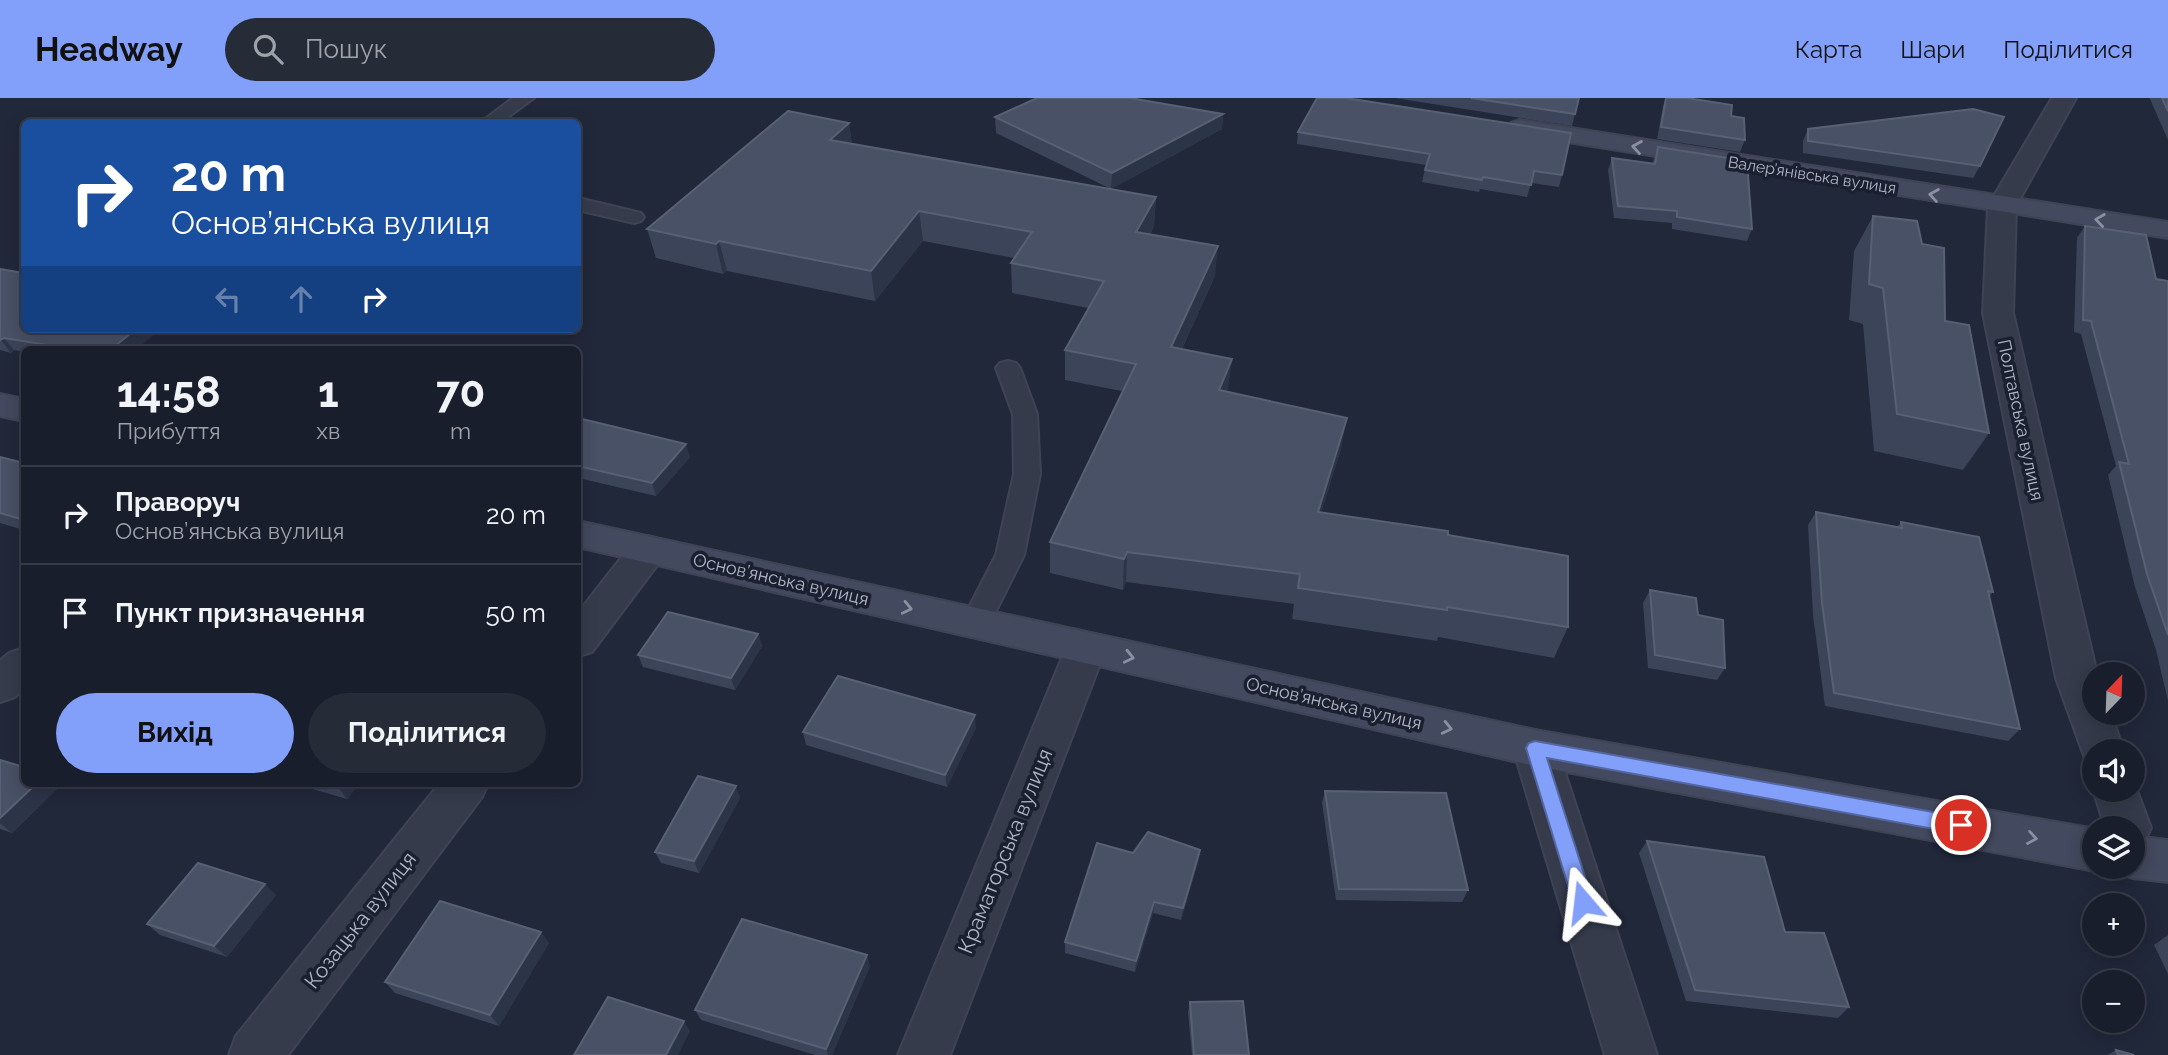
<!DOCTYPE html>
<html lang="uk">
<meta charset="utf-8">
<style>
:root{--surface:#191e2c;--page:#262b38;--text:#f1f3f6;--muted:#9fa2a9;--line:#373c48;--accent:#829ff9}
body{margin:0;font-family:Raleway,sans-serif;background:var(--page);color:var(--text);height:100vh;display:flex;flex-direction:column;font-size:26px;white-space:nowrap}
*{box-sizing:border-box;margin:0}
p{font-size:23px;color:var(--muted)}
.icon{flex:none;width:38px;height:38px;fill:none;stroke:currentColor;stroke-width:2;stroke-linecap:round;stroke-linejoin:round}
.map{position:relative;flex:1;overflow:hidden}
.side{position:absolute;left:21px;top:248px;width:560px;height:441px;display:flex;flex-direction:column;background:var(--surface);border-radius:10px;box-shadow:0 4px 18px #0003,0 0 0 2px var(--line)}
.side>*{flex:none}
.top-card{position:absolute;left:21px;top:21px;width:560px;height:214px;border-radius:10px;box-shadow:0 4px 18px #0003,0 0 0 2px var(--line);background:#1a4fa0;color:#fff;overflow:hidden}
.needle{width:46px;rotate:23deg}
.tools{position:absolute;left:2082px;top:564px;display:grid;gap:14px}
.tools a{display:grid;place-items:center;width:63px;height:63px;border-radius:50%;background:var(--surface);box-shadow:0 4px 18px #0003,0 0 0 2px var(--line);font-size:35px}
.pin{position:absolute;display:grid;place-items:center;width:60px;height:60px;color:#fff;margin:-30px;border:4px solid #fff;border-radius:50%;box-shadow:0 2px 7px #0007}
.me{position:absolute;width:77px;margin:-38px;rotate:343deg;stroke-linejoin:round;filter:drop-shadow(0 0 5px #0008)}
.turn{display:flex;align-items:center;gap:24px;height:147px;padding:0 35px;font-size:32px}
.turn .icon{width:91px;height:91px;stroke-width:2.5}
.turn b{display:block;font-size:49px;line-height:60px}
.lanes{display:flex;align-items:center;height:66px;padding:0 35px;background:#0003;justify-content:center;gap:35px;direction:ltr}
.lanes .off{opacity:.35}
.eta{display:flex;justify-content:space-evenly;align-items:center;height:119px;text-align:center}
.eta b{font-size:42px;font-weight:700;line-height:49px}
.button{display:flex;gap:14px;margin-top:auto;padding:14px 35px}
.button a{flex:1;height:80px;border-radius:42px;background:var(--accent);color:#111;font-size:28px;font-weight:700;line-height:80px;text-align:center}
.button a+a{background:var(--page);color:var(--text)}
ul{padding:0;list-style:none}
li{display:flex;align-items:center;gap:21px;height:98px;padding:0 35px;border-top:2px solid var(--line)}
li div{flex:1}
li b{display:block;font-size:26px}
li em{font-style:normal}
header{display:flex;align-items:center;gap:42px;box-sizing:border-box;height:98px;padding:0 35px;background:var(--accent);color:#111}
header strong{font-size:33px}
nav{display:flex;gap:38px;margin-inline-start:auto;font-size:24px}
.search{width:490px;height:63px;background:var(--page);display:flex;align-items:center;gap:18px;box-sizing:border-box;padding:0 24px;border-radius:38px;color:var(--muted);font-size:26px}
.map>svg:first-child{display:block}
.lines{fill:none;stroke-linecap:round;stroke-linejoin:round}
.lane-casing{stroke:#3e4454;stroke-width:4}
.street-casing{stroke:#3e4454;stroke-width:4}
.secondary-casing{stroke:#3e4454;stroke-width:4}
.lane{fill:#353b4b;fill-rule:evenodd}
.street{fill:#353b4b;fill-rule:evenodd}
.secondary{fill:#43495e;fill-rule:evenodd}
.wall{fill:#3c4459}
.shaded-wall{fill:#2c3448}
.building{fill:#485165;stroke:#586074;stroke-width:2}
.oneway{stroke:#8a8fa2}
.route{fill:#829ff9;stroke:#5467a2;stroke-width:2}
.labels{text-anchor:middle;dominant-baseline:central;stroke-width:7;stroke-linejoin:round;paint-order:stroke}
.far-street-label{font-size:16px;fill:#b0b5c7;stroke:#1a202f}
.street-label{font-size:18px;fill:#b0b5c7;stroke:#1a202f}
.near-street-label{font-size:21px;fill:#b0b5c7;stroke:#1a202f}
</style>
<header>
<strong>Headway</strong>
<div class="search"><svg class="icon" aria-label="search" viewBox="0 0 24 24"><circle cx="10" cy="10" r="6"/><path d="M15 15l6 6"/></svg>Пошук</div>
<nav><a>Карта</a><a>Шари</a><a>Поділитися</a></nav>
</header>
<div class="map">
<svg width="2168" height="957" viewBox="0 0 2168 957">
<rect width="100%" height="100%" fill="#21283a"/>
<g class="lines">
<g class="lane-casing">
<g id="lane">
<path d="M513,0H534L501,24H481Z"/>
<path d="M578,100L641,115L644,119L641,123L634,125L578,112Z"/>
<path d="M1008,263L1016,265L1020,270L1037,316L1040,376L1024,457L986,533L976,536L966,533L961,525L996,457L1014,376L1013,316L996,270L1000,265Z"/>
</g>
</g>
<g class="street-casing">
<g id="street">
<path d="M2052,0H2076L2016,108L2013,215L2097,576L2095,614H2110L2124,653H2095V669L2087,666L2056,580L1983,215L1988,108Z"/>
<path d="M648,438L661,442L667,452L661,462L592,554L578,558V515L635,442Z"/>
<path d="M1086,534L1100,539L1106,550L950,957H898L1066,550L1072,539Z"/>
<path d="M24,550V590L15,599L0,604V563L9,555Z"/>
<path d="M1535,632L1550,637L1557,650L1657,957H1605L1513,650L1520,637Z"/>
<path d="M2133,682L2151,730L2144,744L2133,748V730H2105L2093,691L2095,687V691H2133Z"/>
<path d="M439,686H488L482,699L288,957H229L236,938Z"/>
</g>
</g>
<g class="secondary-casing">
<g id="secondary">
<path d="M1520,22L2168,124V140L1511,35L1507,30L1511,25Z"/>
<path d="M0,296L24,301V323L0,318Z"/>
<path d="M578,423L1535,632L2095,731V768H2107L2095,773L1535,668L578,449Z"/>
<path d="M2133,738L2168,742V784L2133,780L2116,774L2114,768H2133Z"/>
</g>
</g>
<use href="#lane" class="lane"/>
<use href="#street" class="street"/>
<use href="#secondary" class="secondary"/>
</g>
<g class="wall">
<path d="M1395,0H1579L1572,28Z"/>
<path d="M1666,0H1687L1731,18L1745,42L1740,54L1657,41L1663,8Z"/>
<path d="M2150,0H2168V42L2150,1Z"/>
<path d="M1223,16L1222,31L1111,91L996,35L995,19Z"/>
<path d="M849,25L852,46L1156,99L1154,128L1150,137L1215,178L1182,251L1232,261L1227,294L1341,351L1321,414L1448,437L1568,529L1554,560L1438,539L1437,543L1292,521L1294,506L1126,484L1123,492L1050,475V444L1122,293L1065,282V252L1088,210L1012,195L1011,165L1014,160L923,143L875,203L727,173L723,176L656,160L647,131Z"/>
<path d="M1808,31L1980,68L1973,80L1803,55V43Z"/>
<path d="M1298,34L1562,77L1559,89L1531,85L1527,99L1480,91L1479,94L1422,84L1426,67L1297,46Z"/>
<path d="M1658,49L1752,131L1747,143L1672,131V125L1614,120L1608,72L1612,60L1652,66Z"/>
<path d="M1873,118L1922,146L1945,223L1989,335L1963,372L1874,353L1863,226L1849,222L1854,153Z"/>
<path d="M2085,128L2156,181L2168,183V603L2156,552L2135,489L2108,377L2116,368L2081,236L2074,234L2077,140Z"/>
<path d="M0,171L24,231H151L154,236L135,252H24V254L14,252L11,255L0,252Z"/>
<path d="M578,320L690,359L656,398L578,380Z"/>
<path d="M0,359L24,365V432L0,425Z"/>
<path d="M1816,414L1897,429L1901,424L1993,494L1989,499L2020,631L2008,643L1825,608L1813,517L1808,427Z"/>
<path d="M1650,492L1698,517L1725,570L1717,582L1648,570L1643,505Z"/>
<path d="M758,536L762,548L735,592L643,569L638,557Z"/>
<path d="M976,630L947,689L806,647L803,634Z"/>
<path d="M0,662L60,688L12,735L0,731Z"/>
<path d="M295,686H359L347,701Z"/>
<path d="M1325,693L1468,792L1462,804L1336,802L1322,705Z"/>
<path d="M740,700L699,775L661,765L655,754Z"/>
<path d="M1647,743L1849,909L1838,920L1686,903L1639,755Z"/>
<path d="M1200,752L1198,764L1181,822L1153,815L1135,874L1065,855V844L1133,755Z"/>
<path d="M276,797L227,859L160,837L147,826Z"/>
<path d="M2168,837V876L2154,847Z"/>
<path d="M549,845L499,928L395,895L385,884Z"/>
<path d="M870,868L832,957H815L701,922L695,912Z"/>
<path d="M1190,904L1249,957H1192L1188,914Z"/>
<path d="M2116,952L2134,957H2108Z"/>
</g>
<g class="shaded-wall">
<path d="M1223,16L1222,31L1111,91L1112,75Z"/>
<path d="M849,25L853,53L830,42Z"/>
<path d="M1156,99L1154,128L1135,164L1136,134Z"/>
<path d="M919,113L923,143L875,203L871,173Z"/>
<path d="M719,143L727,173L723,176L716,146Z"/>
<path d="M1218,148L1215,178L1169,279L1171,249Z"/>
<path d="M136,231H151L154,236L135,252H110Z"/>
<path d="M4,240L14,252L11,255L1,242Z"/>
<path d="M1232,261L1228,291L1216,322L1219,292Z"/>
<path d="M1347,320L1341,351L1312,444L1318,414Z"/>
<path d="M686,346L690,359L656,398L652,385Z"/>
<path d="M1127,454L1126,484L1123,492L1124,461Z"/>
<path d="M758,536L762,548L735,592L731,580Z"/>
<path d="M975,617L976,630L947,689L945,677Z"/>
<path d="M36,686H57L60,688L12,735L0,725V720Z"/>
<path d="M339,686H359L347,701L337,688Z"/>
<path d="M736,688L740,700L699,775L694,763Z"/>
<path d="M1200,752L1198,764L1181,822L1183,810Z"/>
<path d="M265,786L276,797L227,859L214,848Z"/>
<path d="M1154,804L1153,815L1135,874L1136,863Z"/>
<path d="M541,834L549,845L499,928L490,917Z"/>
<path d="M867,857L870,868L832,957H828L826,951Z"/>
<path d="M684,923L690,933L678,957H666Z"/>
</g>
<g class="building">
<path d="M1037,0H1130L1223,16L1112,75L995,19Z"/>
<path d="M1317,0H1346L1571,35L1562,77L1534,73L1531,87L1483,79L1482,82L1425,72L1430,56L1298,34Z"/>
<path d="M1471,0H1579L1575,16Z"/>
<path d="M1666,0H1687L1732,7L1731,18L1744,20L1745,42L1661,29Z"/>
<path d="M2162,0H2168V13Z"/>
<path d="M1973,11L2004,19L1980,68L1808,43V31Z"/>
<path d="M788,13L849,25L830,42L1156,99L1136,134L1218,148L1171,249L1232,261L1219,292L1347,320L1318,414L1448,433V437L1568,458V529L1447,509V512L1298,490L1300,476L1127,454L1124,461L1050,444L1136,266L1065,252L1104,183L1011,165L1032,134L919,113L871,173L719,143L716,146L647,131Z"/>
<path d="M1658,49L1747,63L1752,131L1677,119V113L1618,108L1612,60L1655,66Z"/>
<path d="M1873,118L1917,123L1922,146L1944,150L1945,223L1969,227L1989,335L1897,316L1883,190L1869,186Z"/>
<path d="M2085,128L2146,137L2156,181L2168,183V537L2147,476L2119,364L2129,366L2091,223L2083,222Z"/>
<path d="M0,171L24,175V231H136L110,252H79L4,240L0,242Z"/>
<path d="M578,320L686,346L652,385L578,368Z"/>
<path d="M0,359L24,365V422L0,415Z"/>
<path d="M1816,414L1902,430L1901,424L1979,439L1993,494L1988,493L2020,631L1834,595L1822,505Z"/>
<path d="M1650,492L1696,500L1698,517L1723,522L1725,570L1655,557Z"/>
<path d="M668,514L758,536L731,580L638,557Z"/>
<path d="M838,578L975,617L945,677L803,634Z"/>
<path d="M0,662L24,669V686H36L0,720Z"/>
<path d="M698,678L736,688L694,763L655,754Z"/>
<path d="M1325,693L1446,695L1468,792L1339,791Z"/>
<path d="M1148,734L1200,752L1183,810L1154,804L1136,863L1065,844L1097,745L1133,755Z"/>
<path d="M1647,743L1764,759L1785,834L1824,835L1849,909L1695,892Z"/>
<path d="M198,765L265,786L214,848L147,826Z"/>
<path d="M440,803L541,834L490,917L385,884Z"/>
<path d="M742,821L867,857L826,951L695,912Z"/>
<path d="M608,899L684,923L666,957H574Z"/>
<path d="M1243,903L1249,957H1194L1190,904Z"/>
<path d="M2116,952L2134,957H2118Z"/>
</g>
<defs><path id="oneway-chevron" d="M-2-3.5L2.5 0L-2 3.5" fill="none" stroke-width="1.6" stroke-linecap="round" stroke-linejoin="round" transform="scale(1.75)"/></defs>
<g class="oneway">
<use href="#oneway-chevron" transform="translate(1637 49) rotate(-171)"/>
<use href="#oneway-chevron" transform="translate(1934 97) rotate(-171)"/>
<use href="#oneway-chevron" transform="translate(2100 122) rotate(-172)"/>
<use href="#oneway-chevron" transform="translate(907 510) rotate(13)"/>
<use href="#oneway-chevron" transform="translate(1129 559) rotate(13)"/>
<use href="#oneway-chevron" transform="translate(1447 630) rotate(13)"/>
<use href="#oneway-chevron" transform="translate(2032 740) rotate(10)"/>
</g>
<path class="route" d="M1535,643L1961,719L1968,722L1971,727L1968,733L1961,736L1547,660L1593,804L1590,810L1583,813L1576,810L1573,804L1526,650L1529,645Z"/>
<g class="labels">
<g class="far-street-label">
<text transform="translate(1812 77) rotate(9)">Валер’янівська вулиця</text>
</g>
<g class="street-label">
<text transform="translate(2021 322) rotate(78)">Полтавська вулиця</text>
<text transform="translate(781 481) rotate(13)">Основ’янська вулиця</text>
<text transform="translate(1334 605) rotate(13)">Основ’янська вулиця</text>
</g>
<g class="near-street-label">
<text transform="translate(1005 753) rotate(-68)">Краматорська вулиця</text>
<text transform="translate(360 822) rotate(-52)">Козацька вулиця</text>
</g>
</g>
</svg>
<div class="tools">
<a><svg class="needle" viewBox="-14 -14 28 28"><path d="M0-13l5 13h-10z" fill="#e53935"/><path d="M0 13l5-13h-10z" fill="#9fa2a9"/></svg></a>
<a><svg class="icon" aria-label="sound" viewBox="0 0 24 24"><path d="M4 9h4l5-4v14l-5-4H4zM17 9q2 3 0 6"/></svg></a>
<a><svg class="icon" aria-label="layers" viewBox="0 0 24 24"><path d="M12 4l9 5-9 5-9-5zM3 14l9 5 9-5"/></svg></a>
<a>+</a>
<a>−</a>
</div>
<div class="pin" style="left:1961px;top:727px;background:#d93025"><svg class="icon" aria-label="arrive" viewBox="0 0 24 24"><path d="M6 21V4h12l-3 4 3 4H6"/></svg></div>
<svg class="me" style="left:1583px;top:804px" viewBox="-20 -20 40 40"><path d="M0-17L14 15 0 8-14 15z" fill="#829ff9" stroke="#fff" stroke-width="4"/></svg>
<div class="top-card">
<div class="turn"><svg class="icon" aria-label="right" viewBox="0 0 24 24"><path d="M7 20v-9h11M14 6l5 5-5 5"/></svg><div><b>20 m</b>Основ’янська вулиця</div></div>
<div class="lanes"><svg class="icon off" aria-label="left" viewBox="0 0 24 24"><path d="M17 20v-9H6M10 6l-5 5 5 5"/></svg><svg class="icon off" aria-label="ahead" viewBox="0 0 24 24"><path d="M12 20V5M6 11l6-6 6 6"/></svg><svg class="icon" aria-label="right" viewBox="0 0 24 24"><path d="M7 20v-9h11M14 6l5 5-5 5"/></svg></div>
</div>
<section class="side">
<div class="eta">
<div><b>14:58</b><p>Прибуття</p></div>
<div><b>1</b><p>хв</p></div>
<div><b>70</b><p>m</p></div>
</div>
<ul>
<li><svg class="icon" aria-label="right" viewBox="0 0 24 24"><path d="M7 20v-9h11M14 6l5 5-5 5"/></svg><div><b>Праворуч</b><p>Основ’янська вулиця</p></div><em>20 m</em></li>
<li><svg class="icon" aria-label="arrive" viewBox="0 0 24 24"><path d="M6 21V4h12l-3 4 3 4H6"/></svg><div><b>Пункт призначення</b></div><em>50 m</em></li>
</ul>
<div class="button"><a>Вихід</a><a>Поділитися</a></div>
</section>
</div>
